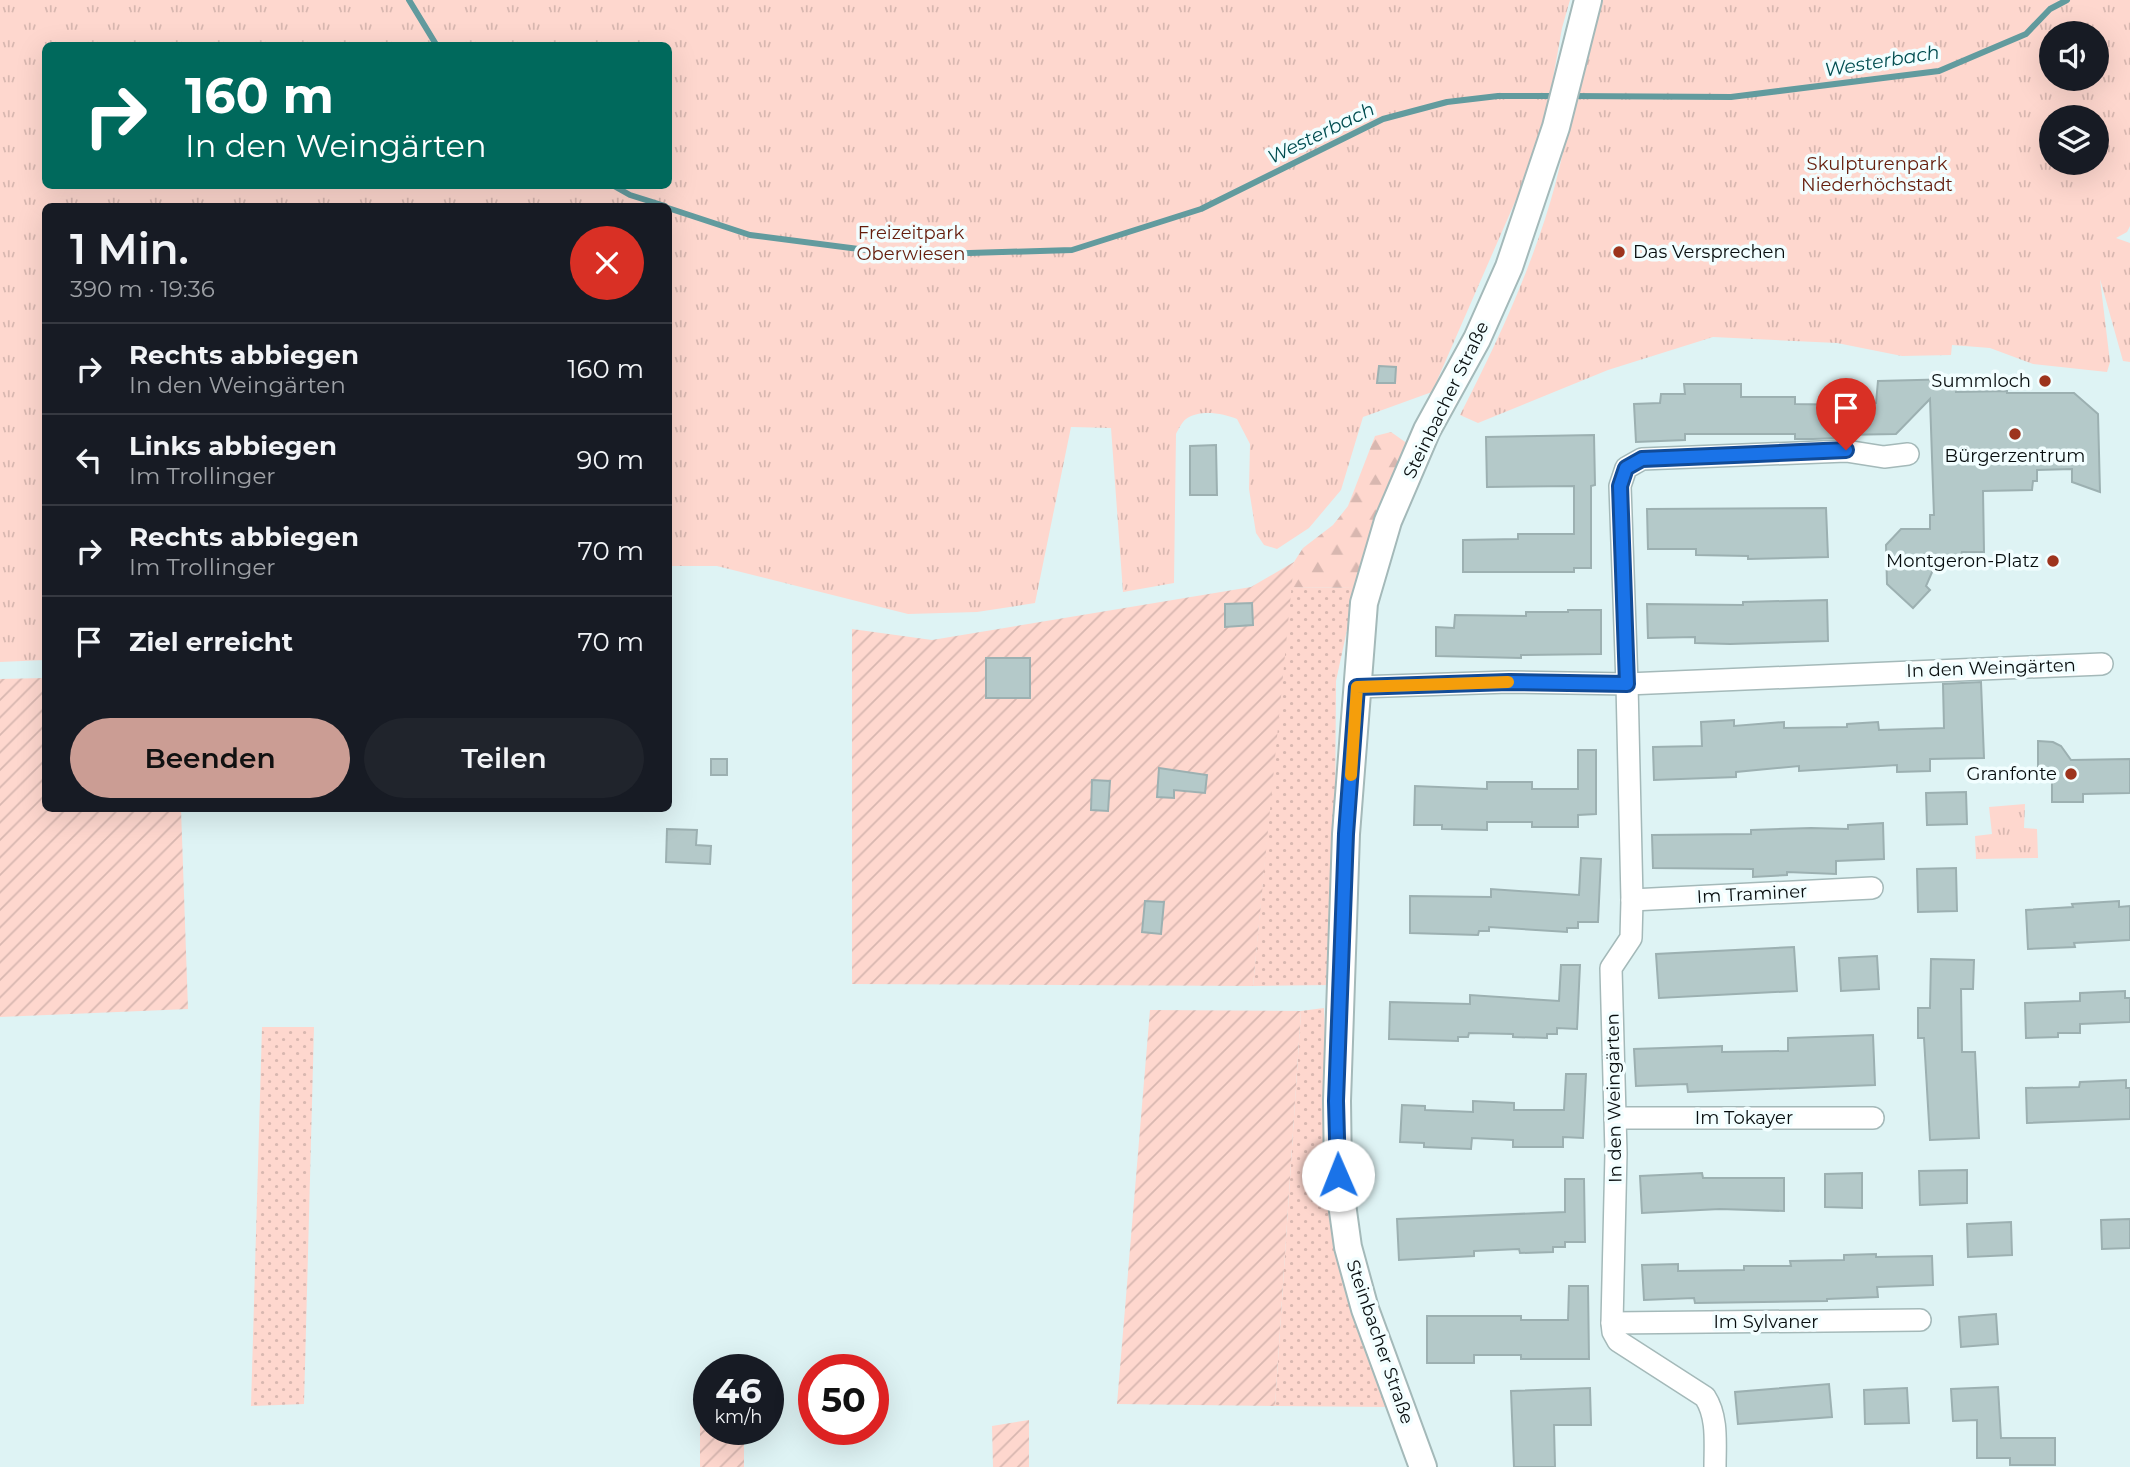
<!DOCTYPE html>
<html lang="de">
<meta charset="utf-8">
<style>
:root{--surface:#171b24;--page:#20242c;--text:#f1f3f6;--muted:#9ea1a6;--line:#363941;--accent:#cb9d94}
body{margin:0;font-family:Montserrat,sans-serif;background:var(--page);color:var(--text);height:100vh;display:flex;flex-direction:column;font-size:26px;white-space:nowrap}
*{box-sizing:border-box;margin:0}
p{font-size:23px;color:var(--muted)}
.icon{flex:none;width:38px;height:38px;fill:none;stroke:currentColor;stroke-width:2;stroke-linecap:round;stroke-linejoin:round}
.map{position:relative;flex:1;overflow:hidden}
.details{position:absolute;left:42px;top:203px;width:630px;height:609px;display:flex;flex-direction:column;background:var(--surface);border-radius:10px;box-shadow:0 7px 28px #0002}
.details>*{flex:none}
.banner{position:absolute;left:42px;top:42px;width:630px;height:147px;border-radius:10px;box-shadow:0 7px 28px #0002;background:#00695c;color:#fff;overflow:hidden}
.buttons{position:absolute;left:2039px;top:21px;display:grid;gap:14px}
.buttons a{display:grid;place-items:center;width:70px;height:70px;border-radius:50%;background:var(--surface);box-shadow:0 7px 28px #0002;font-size:35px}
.speed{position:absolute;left:693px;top:1354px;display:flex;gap:14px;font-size:35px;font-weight:700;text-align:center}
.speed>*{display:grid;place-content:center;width:91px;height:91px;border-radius:50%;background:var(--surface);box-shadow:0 7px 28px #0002;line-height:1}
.speed small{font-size:18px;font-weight:400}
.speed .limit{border:10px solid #d22;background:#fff;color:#111}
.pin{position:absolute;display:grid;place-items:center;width:60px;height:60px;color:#fff;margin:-72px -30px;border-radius:50% 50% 50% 0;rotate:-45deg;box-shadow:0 0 7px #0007}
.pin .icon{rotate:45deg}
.me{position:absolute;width:77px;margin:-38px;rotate:359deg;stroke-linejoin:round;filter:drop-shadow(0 0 5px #0008)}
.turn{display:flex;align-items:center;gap:24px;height:147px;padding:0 28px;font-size:32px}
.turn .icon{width:91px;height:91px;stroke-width:2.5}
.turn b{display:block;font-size:49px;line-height:60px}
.round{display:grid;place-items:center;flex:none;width:74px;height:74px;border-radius:37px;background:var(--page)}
.head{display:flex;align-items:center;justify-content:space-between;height:119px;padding:0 28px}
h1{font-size:42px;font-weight:600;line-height:52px}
.action{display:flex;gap:14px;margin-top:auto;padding:14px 28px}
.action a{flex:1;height:80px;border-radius:42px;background:var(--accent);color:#111;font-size:28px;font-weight:600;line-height:80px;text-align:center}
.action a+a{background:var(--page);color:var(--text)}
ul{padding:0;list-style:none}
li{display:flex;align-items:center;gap:21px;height:91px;padding:0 28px;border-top:2px solid var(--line)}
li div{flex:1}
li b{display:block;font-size:26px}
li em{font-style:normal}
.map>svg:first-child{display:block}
.grass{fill:url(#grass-dots)}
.forest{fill:url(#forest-firs)}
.park{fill:url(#park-tufts);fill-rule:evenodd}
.garden{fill:url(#garden-furrows)}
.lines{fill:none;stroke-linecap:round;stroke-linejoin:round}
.stream{stroke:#629b9e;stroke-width:6}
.building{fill:#b4c9c9;stroke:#9cb0b1;stroke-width:2}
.minor-casing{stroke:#a4b9b9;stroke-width:24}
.major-casing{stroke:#a4b9b9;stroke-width:30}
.minor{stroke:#fff;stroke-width:21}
.major{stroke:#fff;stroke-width:26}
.route-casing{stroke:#114b97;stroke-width:18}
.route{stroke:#1a73e8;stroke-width:12}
.slow{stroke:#f59e0b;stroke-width:12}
.poi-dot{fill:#9d341d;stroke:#f2feff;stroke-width:2.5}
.labels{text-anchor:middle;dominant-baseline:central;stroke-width:7;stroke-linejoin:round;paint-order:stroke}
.park-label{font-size:18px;fill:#641c0b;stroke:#f2feff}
.poi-label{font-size:18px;fill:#070d0e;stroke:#f2feff;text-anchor:end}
.street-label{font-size:18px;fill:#070d0e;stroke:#f2feff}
.water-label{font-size:19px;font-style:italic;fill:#014d50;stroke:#f2feff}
</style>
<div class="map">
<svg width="2130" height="1467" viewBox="0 0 2130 1467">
<defs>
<pattern id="grass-dots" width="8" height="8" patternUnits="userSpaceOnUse" patternTransform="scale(1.75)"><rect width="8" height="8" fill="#fed7ce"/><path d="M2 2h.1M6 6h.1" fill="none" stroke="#d8b7b0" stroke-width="1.8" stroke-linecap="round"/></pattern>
<pattern id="forest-firs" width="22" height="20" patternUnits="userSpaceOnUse" patternTransform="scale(1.75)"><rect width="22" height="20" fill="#fed7ce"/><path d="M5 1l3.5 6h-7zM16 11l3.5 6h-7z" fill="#d8b7b0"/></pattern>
<pattern id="park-tufts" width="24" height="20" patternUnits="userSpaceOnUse" patternTransform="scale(1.75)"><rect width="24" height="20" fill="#fed7ce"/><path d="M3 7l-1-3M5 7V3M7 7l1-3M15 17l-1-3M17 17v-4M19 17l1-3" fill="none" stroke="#d8b7b0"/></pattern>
<pattern id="garden-furrows" width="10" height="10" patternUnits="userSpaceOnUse" patternTransform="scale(1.75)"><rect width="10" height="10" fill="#fed7ce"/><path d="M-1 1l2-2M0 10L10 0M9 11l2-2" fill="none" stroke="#d8b7b0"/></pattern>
</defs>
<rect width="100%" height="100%" fill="#def3f4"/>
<g class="grass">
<path d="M1290,587L1356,588L1336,681L1334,985L1253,986Z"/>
<path d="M1324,1008L1333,1234L1390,1407L1275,1406L1301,1011Z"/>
<path d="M262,1027H314L304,1404L251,1406Z"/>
</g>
<path class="forest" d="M1391,432L1408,444L1356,588L1290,587L1294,562L1303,548L1333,525L1348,506L1375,436Z"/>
<g class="park">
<path d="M0,0H1570L1562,28L1542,140L1432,392L1363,417L1341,490L1309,528L1277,549L1264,545L1256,533L1249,489L1250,444L1237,419C1223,413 1199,409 1186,419C1182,422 1178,430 1176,434L1174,583L1123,592L1111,428L1071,427L1035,603L977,612L908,614L717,566H669L668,206H46L45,660L0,662ZM46,46H668V186H46Z"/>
<path d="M1597,0H2130V226L2127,232L2116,238L2130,243V362L2123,361L2100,279L2110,362L2107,372L2033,364L1990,348L1952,345L1951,355L1902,356L1837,343L1713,337L1608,370L1478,423L1460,415C1493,351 1523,287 1545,219C1560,174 1568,129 1576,83C1582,55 1590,28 1597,0ZM2051,33H2096V79H2051ZM2051,117H2096V163H2051Z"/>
<path d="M2025,804L2024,828L2037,829L2038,858L1976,859L1975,836L1992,834L1989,807Z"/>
</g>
<g class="garden">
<path d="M1294,562L1253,986L852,984V629L932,640L1251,587Z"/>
<path d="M45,678L46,808L181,809L188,1009L0,1017V679Z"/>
<path d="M1150,1010L1301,1011L1275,1406L1117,1404Z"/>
<path d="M700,1417H709V1430H744V1467H700Z"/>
<path d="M1029,1420V1467H993L992,1426Z"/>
</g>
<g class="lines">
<g class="stream">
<path d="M409,0L437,46"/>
<path d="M1569,96L1731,97L1939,71L2026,34L2050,9L2067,0"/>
<path d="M614,186L630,195L665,206"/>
<path d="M668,208L750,235L905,255L1072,250L1201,209L1383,119L1447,102L1498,96H1558"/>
</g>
</g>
<g class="building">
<path d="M1379,366L1396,367L1395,383H1377Z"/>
<path d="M1956,379V392L2007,391V393H2074L2098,414L2100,492L2072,482V469L2037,470V481H2033L2032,490L1983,491L1984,552H1962L1960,559L1936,563L1926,586L1930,590L1913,608L1887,584L1886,545L1901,529H1930V515H1934L1930,399L1896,434L1838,435V438L1813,439H1795V434H1685V440L1636,442L1634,404L1660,403L1661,394H1685L1684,384H1741V397H1795V404L1855,405L1876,403L1878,381Z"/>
<path d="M1594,435L1595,485L1591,486V568H1574V572H1463V540L1518,539V534H1574V486L1487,487L1486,437Z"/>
<path d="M1216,445L1217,495H1190V446Z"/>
<path d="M1826,508L1828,557L1748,559V556L1696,555V549H1648L1647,509Z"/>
<path d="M1827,600L1828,641L1730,644L1695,643V637L1648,638L1647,604L1743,605V602Z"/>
<path d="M1252,603L1253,625L1225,627V604Z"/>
<path d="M1568,610H1601V654L1521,655V658L1436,656V627L1454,628L1455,615L1526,616V612H1568Z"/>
<rect x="986" y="658" width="44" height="40"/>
<path d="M1981,682L1984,758L1930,759V771L1897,772V765L1799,771V766L1736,772V777L1654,780L1653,747L1702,746L1701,722L1734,720V726L1784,722V728L1847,727V724L1878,722L1879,730L1944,728L1943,684Z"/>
<path d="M2038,741L2053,742L2061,746L2071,760L2130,759V793L2083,794V802H2052V780L2038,781Z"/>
<path d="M1578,750H1596V814L1578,815V827H1532V822H1487V830L1442,829V825H1414L1415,786L1487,789V782H1532V789H1578Z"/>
<rect x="711" y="759" width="16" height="16"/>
<path d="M1159,768L1207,775L1205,793L1174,790V798L1157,797Z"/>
<path d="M1092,780L1110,781L1108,811L1091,810Z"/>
<path d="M1966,792L1967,824L1927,825L1926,793Z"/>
<path d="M1883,823L1884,859L1836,861V874L1787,872V875L1753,877V869L1653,868L1652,835L1751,834V830L1811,828L1848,829V825Z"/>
<path d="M667,829L697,830L696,845L711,846L710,864L666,862Z"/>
<path d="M1581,858L1601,859L1598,922H1578V928H1567V932L1489,927V931H1479L1478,935L1410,933V896L1491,897V889L1579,895Z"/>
<path d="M1956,868L1957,911L1918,912L1917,869Z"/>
<path d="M1145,901L1164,902L1161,934L1142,932Z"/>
<path d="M2119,901V907L2130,906V940L2074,943L2075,947L2028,949L2026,910L2073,907L2072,904Z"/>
<path d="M1794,947L1797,991L1659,998L1656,954Z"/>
<path d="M1877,956L1879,989L1841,991L1839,958Z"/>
<path d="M1931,959L1974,960L1973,989H1961L1962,1052H1975L1979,1138L1930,1140L1924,1038H1918V1008H1930Z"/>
<path d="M1561,965H1580L1577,1029L1557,1028V1034H1547V1038L1513,1037V1034L1469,1033L1468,1037H1458V1041L1389,1039L1390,1002L1470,1004V995L1559,1001Z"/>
<path d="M2125,991V998H2130V1022L2080,1024V1033H2058V1037L2026,1038L2025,1003L2080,1001V993Z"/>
<path d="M1873,1035L1875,1085L1688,1092L1687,1084L1636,1086L1634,1049L1722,1046V1052L1788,1051V1038Z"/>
<path d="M1566,1074H1586L1583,1138L1563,1137V1147H1513V1140L1472,1138L1471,1149L1424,1147V1143L1400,1142L1402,1105L1425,1106V1110L1473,1112V1101L1514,1103V1110H1564Z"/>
<path d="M2126,1080V1088H2130V1119L2027,1123L2026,1088L2079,1087L2080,1082Z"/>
<path d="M1967,1170V1203L1920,1205L1919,1171Z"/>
<path d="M1702,1173L1703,1178H1784V1211L1720,1209L1642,1213L1640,1176Z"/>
<path d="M1862,1173V1208L1825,1207V1174Z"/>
<path d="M1565,1179H1584L1585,1242H1565V1247H1553V1252L1520,1253L1519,1249L1474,1251V1256L1399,1260L1397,1219L1565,1212Z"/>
<path d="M2130,1219V1248L2102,1249L2101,1220Z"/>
<path d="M2011,1222L2012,1255L1968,1257L1967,1224Z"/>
<path d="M1876,1254V1257L1932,1256L1933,1285L1877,1287L1878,1297L1827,1299V1301L1695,1303L1694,1298L1644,1300L1642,1265L1678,1264V1271L1744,1270V1266H1791L1790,1261L1844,1260V1255Z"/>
<path d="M1569,1286H1588L1589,1359H1521V1355H1474V1363H1427V1316H1521V1320H1568Z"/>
<path d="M1996,1314L1998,1344L1961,1347L1959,1317Z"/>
<path d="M1829,1384L1832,1417L1738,1424L1735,1392Z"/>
<path d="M1998,1387L2001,1438H2055V1465H2010V1458H1977V1420L1953,1421L1951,1389Z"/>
<path d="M1590,1388L1591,1425H1554L1555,1467H1514L1511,1391Z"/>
<path d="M1907,1388L1909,1423L1865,1424L1864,1390Z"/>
</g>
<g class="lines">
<g class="minor-casing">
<g id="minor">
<path d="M1357,687L1509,682L1627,684L2102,664"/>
<path d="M1632,900L1872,888"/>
<path d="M1615,1118H1873"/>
<path d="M1612,1323L1920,1320"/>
<path d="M1715,1467C1715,1443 1718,1417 1705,1397L1618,1341L1613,1332L1612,1323L1616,1153L1611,968L1631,938L1632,900L1627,684L1620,486L1626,468L1642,459L1846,451L1884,457L1908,454"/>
</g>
</g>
<g class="major-casing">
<path id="major" d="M1423,1467L1365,1309L1348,1247L1338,1175L1337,1101L1346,834L1364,603L1388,521L1427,430L1477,339L1509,267L1556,127L1588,0"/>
</g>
<use href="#minor" class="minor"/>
<use href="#major" class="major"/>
</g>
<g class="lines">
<g class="route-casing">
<path id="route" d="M1338,1175L1336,1101L1346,834L1357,687L1509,682L1627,684L1620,486L1626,468L1642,459L1846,450"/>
</g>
<use href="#route" class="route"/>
<path class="slow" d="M1351,775L1357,687L1508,682"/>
</g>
<g class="poi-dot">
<circle cx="1619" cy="252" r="7"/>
<circle cx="2045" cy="381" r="7"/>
<circle cx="2015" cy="434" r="7"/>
<circle cx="2053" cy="561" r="7"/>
<circle cx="2071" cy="774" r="7"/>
</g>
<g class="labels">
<g class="park-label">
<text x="1877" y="164">Skulpturenpark<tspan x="1877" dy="21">Niederhöchstadt</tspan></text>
<text x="911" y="233">Freizeitpark<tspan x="911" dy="21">Oberwiesen</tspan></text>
</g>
<g class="poi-label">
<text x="1633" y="252" text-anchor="start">Das Versprechen</text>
<text x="2031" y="381">Summloch</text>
<text x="2015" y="456" text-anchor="middle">Bürgerzentrum</text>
<text x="2039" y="561">Montgeron-Platz</text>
<text x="2057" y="774">Granfonte</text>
</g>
<g class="street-label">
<text transform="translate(1446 400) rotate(-64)">Steinbacher Straße</text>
<text transform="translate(1991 668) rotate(-2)">In den Weingärten</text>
<text transform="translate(1752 894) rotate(-3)">Im Traminer</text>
<text transform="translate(1614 1098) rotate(-91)">In den Weingärten</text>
<text x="1744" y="1118">Im Tokayer</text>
<text x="1766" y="1322">Im Sylvaner</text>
<text transform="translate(1380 1342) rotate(71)">Steinbacher Straße</text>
</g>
<g class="water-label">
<text transform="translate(1882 61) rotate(-9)">Westerbach</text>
<text transform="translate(1321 133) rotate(-26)">Westerbach</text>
</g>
</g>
</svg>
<div class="buttons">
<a><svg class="icon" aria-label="sound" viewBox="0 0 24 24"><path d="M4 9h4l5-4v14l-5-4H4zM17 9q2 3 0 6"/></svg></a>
<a><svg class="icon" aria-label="layers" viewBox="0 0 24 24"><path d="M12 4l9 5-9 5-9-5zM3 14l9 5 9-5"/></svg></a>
</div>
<div class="speed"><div>46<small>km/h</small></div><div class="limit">50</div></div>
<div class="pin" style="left:1846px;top:450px;background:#d93025"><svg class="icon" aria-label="arrive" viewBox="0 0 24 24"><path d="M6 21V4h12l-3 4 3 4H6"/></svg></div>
<svg class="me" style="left:1338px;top:1175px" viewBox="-20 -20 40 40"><circle r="19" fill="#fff"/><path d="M0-13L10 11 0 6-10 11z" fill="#1a73e8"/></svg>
<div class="banner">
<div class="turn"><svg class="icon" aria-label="right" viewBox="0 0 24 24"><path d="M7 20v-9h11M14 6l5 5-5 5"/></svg><div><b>160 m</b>In den Weingärten</div></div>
</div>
<section class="details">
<div class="head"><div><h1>1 Min.</h1><p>390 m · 19:36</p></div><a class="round" style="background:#d93025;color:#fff"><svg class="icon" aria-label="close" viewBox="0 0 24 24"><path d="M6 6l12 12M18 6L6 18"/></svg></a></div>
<ul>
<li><svg class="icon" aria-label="right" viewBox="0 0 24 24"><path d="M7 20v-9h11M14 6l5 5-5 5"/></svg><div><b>Rechts abbiegen</b><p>In den Weingärten</p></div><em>160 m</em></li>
<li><svg class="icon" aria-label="left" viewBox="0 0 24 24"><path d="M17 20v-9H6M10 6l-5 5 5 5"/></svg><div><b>Links abbiegen</b><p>Im Trollinger</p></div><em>90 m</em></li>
<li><svg class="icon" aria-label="right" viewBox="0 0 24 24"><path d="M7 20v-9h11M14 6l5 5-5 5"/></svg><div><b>Rechts abbiegen</b><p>Im Trollinger</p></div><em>70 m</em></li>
<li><svg class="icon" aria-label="arrive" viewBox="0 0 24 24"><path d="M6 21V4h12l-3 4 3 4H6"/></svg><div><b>Ziel erreicht</b></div><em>70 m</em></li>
</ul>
<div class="action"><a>Beenden</a><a>Teilen</a></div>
</section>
</div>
